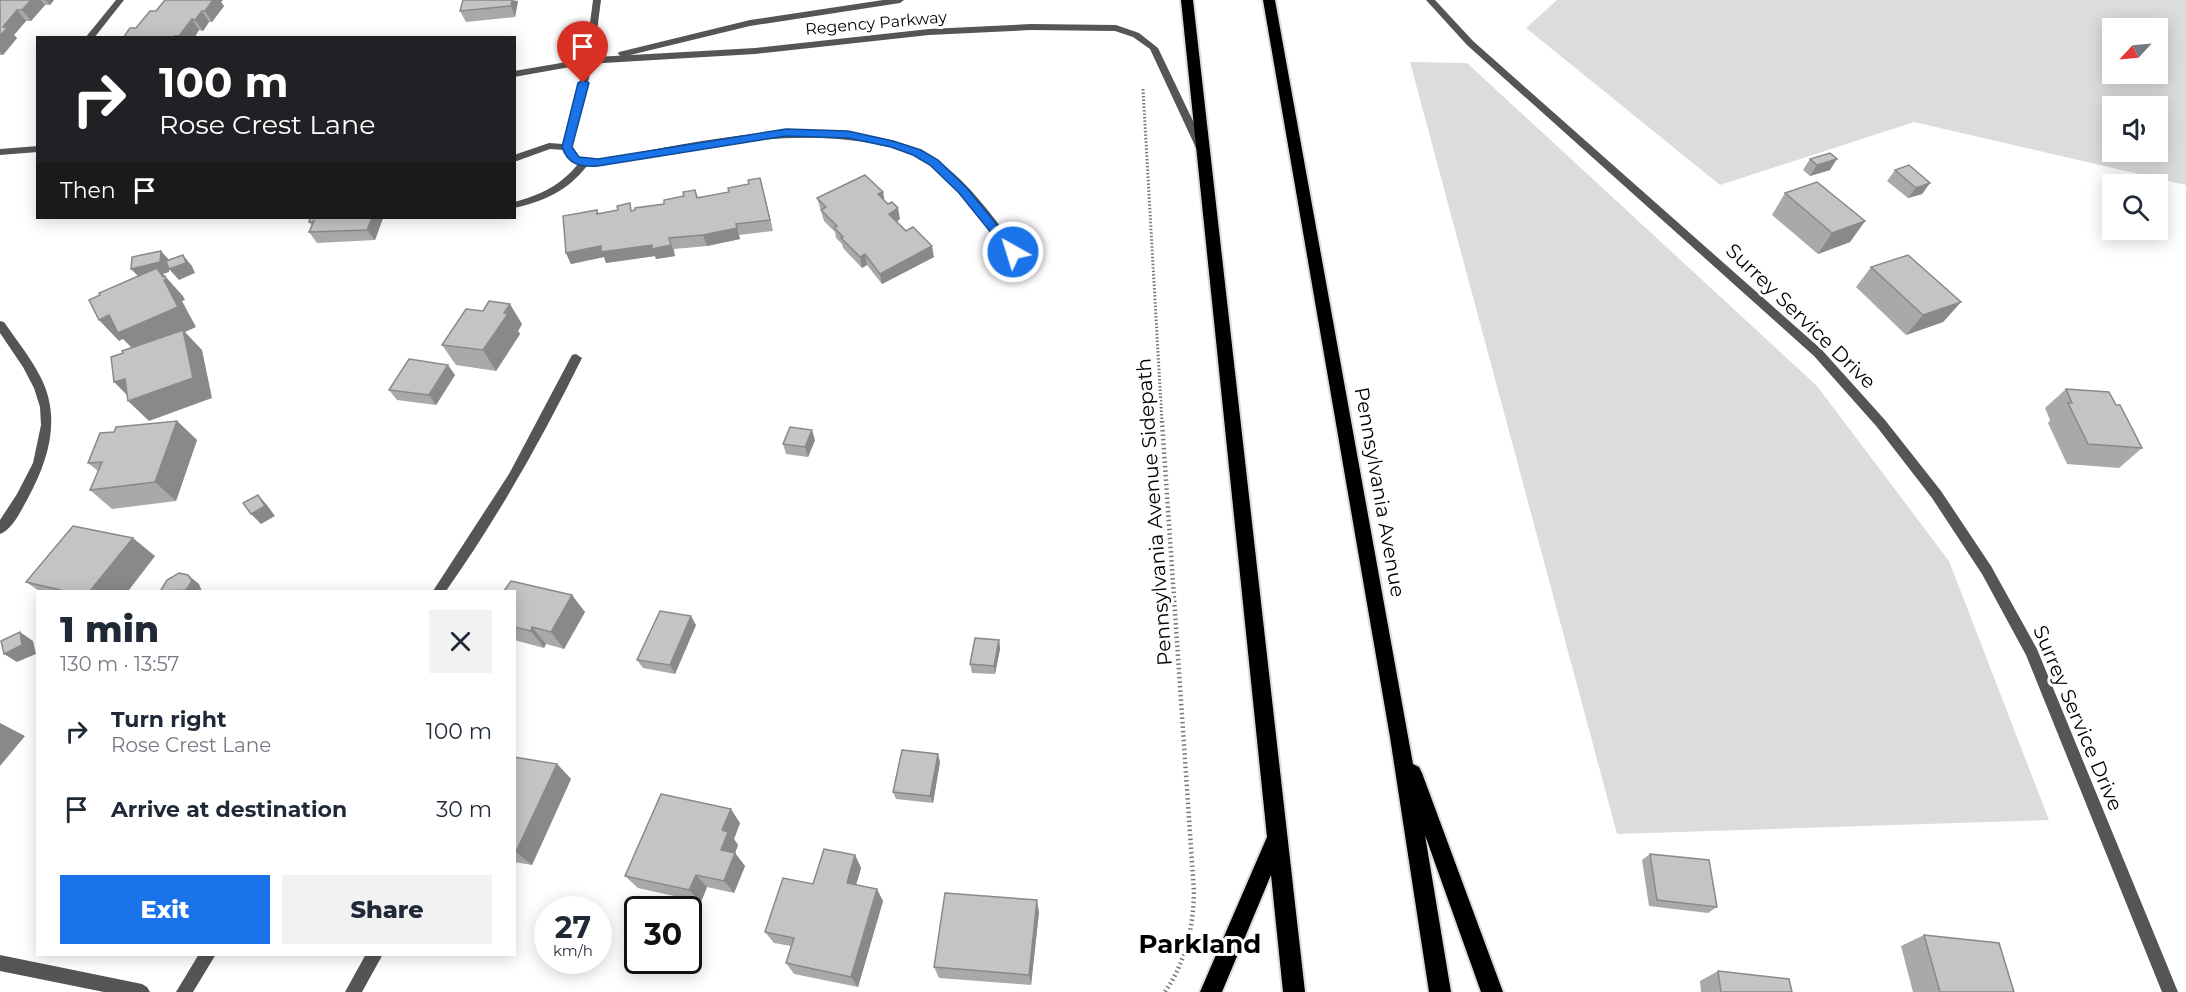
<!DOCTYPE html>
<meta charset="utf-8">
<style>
:root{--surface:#fff;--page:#f2f2f3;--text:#1f2937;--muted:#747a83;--accent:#1a73e8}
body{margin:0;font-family:Montserrat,sans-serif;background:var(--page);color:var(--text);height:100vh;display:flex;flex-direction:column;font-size:22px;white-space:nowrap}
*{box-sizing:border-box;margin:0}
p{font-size:20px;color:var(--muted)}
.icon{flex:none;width:33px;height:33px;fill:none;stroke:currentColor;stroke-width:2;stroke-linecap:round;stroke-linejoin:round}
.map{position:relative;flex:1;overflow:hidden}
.drawer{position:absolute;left:36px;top:590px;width:480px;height:366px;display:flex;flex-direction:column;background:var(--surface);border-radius:0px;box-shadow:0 3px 15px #0003}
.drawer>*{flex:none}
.guide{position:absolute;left:36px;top:36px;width:480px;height:183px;border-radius:0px;box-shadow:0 3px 15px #0003;background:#202124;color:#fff;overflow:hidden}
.needle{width:39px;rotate:244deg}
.fabs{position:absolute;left:2102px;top:18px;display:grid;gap:12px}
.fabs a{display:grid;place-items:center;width:66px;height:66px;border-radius:0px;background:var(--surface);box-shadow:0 3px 15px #0003;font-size:30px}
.speed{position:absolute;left:534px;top:896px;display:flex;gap:12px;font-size:30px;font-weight:700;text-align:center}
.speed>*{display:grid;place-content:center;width:78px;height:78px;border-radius:50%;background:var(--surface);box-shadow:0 3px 15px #0003;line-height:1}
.speed small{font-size:15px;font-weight:400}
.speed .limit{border:3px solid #111;border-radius:9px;background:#fff;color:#111}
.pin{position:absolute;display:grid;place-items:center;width:51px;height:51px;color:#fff;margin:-62px -26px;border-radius:50% 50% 50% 0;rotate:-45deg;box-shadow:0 0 6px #0007}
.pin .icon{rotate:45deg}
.me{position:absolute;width:66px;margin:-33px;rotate:321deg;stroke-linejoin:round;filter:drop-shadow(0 0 4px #0008)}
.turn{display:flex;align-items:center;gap:21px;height:126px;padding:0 24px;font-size:27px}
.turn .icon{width:78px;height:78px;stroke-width:2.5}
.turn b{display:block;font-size:42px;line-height:51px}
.then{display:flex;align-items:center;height:57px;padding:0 24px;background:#0003;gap:12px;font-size:22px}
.round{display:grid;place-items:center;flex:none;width:63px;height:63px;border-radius:0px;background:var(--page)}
.summary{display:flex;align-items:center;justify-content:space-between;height:102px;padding:0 24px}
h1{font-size:36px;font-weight:800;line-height:45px}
.primary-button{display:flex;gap:12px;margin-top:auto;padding:12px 24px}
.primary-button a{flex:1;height:69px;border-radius:0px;background:var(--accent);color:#fff;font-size:24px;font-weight:800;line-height:69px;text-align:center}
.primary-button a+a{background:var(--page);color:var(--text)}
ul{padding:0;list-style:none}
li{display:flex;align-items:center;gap:18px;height:78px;padding:0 24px}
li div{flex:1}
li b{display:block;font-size:22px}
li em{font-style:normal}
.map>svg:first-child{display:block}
.green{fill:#dcdcdc;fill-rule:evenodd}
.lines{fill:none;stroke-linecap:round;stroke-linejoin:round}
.trunk-casing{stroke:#dbdbdb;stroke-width:4}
.path-far1{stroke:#777;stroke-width:3;stroke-dasharray:1.5 2;stroke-linecap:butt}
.path{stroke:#777;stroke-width:4.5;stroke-dasharray:1.5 3;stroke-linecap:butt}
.service{fill:#555;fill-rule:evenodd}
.minor{fill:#555;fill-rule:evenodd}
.tertiary{fill:#555;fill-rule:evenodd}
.trunk{fill:#000;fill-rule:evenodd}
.wall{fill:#a9a9a9}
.shaded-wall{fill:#898989}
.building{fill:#c4c4c4;stroke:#898989;stroke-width:1.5}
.route{fill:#1a73e8;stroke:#114b97;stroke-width:1.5}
.labels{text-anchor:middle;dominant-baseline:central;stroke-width:6;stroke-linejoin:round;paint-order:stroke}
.far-street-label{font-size:16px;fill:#000;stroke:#fff}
.street-label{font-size:20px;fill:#000;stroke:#fff}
.near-neighbourhood-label{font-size:26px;font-weight:bold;fill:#000;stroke:#fff}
</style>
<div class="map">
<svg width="2186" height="992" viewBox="0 0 2186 992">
<rect width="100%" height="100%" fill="#fff"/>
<g class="green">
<path d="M1557,0H2186V185L1914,122L1720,185L1526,28ZM2112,28H2157V74H2112ZM2112,106H2157V152H2112Z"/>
<path d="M1410,62L1467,63L1817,386L1949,561L2049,820L1617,834Z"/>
</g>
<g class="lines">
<g class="trunk-casing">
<g id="trunk">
<path d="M1181,0H1193L1305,992H1283L1271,875L1222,992H1200L1267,837Z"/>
<path d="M1263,0H1275L1413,764L1419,767L1422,773L1503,992H1481L1425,835L1451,992H1429L1390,737Z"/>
</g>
</g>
<path class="path-far1" d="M1143,89L1162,423"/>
<path class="path" d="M1162,421L1194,892C1193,929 1186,961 1165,992"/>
<g class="service">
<path d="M576,354L582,358C542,439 498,517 446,591H433L509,474L572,355Z"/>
<path d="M199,954H216L193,992H176Z"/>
<path d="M366,954H383L362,992H345Z"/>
</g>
<g class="minor">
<path d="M116,0H124L94,38H85Z"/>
<path d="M593,0H601L593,62L572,147C577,159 586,160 598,160C689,144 775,122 868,136C892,140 917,146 937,160C975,187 1001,229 1030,265L1031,268L1030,271H1022C994,234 968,192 929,164C911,151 888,145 865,142C775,128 687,151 598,166H587C567,191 545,201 514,208V202C541,195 561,185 578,164L569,158L564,150L550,149L514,162V155L549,143L563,144L585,62Z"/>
<path d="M0,321L4,322C17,341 32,359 42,380C61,420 48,461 28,498C22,509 12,530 0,534V520L17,494L33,463L41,425L40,407L34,388L23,367L0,333Z"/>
</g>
<g class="tertiary">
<path d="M883,0H904L900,3L750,26L622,57L618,54L619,52L750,20Z"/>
<path d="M1426,0H1435L1473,41L1822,350L1885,420L1941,491L1991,566L2037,649L2178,992H2162L2026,655L1982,574L1932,498L1877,427L1814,356L1467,45Z"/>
<path d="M1031,24L1116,25L1139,33L1158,48L1206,148L1204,150L1201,151L1196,148L1150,49L1133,37L1115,31L1031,30L929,35L755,54L587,64L514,77V71L596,57L755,48L929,29Z"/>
<path d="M38,146V152L0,155V149Z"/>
<path d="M0,955L142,984L147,987L150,992H104L0,971Z"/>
</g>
<use href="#trunk" class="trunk"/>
</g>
<g class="wall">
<path d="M0,0H54L50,5H45L31,21H26L14,35L17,38L3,55H0Z"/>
<path d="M165,0H223L221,2L224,6L212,22H209L203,31L199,30L194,38H123L136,28L156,11Z"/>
<path d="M518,1L515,17L466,22L460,11L462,3Z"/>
<path d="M1810,159L1830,170L1810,176L1803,170Z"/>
<path d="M1895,170L1930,183L1922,194L1908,198L1887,181Z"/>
<path d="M763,189L773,231L739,235L740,239L707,246L674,249L675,256L656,259L655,256L606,263L604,257L571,264L566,253L597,210L599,214L633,210L664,204L695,190L698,197Z"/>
<path d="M1785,193L1865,221L1850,242L1818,254L1772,215Z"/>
<path d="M817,198L884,201L900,219L897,222L934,257L882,284L867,265L862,268L843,248L842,244L836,238L835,232L824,221Z"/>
<path d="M310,218H383L375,240L317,243L309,232L312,226L309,222Z"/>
<path d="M1871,267L1961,302L1943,322L1906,335L1856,287Z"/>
<path d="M522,324L518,331L520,334L496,371L456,365L442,345Z"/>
<path d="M455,375L436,405L397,400L389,390Z"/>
<path d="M2066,389L2116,405L2142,448L2119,468L2067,464L2048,423L2050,420L2045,408Z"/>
<path d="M177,421L197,440L176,501L112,509L90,490L98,471L88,463Z"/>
<path d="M815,440L808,457L786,454L783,444Z"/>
<path d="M155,556L128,591H39L26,582Z"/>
<path d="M514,591L585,612L564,649L546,644L544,648L514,640Z"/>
<path d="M696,625L675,674L643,668L637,660Z"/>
<path d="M999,640L1000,649L995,674L972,673L970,664Z"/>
<path d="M514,757L557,764L571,779L532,865L514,862Z"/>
<path d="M940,762L933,803L896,799L893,792Z"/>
<path d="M740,823L734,839L738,845L735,853L745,866L734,893L707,887L701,902L638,888L625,876Z"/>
<path d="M1650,854L1717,907L1708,913L1649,906L1642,860Z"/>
<path d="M855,855L861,868L856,885L883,901L858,987L794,974L786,963L791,946L774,943L765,932L813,884Z"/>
<path d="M1039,912L1031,985L939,978L934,967Z"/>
<path d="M1924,935L2014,992H1913L1901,946Z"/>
<path d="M1718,971L1792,992H1701L1700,981Z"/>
</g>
<g class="shaded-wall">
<path d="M31,0H41L45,5L31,21L22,10Z"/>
<path d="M45,0H54L50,5Z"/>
<path d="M213,0H223L221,2L224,6L212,22L205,11Z"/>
<path d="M512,0L518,1L515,17L511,6Z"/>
<path d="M17,10L26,21L14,35L17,38L3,55L0,52V36L3,27Z"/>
<path d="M202,11L209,22L203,31L195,20Z"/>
<path d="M192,19L199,30L194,38H180L179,36Z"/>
<path d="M1837,159L1830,170L1810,176L1817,165Z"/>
<path d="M760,178L763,189L773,231L770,220Z"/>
<path d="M1930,183L1922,194L1908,198L1916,188Z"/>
<path d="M883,192L885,203L878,194Z"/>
<path d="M898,208L900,219L891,225L889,214Z"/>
<path d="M372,218H383L375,240L367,230Z"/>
<path d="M1865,221L1850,242L1818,254L1832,233Z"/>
<path d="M737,228L740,239L707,246L703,235Z"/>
<path d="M669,238L675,256L656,259L655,256L606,263L604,257L571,264L566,253L601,246Z"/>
<path d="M932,246L934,257L882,284L880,274Z"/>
<path d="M161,251L170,261L183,255L192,266L195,273L179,280L169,269V272L163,274L183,296L185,300L182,301L196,327L185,332L202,350L212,398L149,421L128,401L132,400L114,382L138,354L123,339L119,341L99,320L141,279L131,269Z"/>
<path d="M865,254L867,265L862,268L860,257Z"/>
<path d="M1961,302L1943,322L1906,335L1923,315Z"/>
<path d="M510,304L522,324L518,331L520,334L496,371L483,350Z"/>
<path d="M448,365L455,375L436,405L429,395Z"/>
<path d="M177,421L197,440L176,501L155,482Z"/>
<path d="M812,430L815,440L808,457L805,447Z"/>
<path d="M258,495L267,505L275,516L261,524L251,514Z"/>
<path d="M133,538L155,556L128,591H90Z"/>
<path d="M188,575L199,584L202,591H185Z"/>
<path d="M572,595L585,612L564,649L551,632Z"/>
<path d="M691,616L696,625L675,674L670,665Z"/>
<path d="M532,627L546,644L544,648L531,631Z"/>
<path d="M20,632L33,641L36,654L17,662L4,654Z"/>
<path d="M999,640L1000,649L995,674L994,666Z"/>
<path d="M0,723L25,736L0,766Z"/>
<path d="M938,754L940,762L933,803L930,796Z"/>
<path d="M557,764L571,779L532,865L516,852Z"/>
<path d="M731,809L740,823L734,839L738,845L735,853L745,866L734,893L724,881L721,850L722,830Z"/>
<path d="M855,855L861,868L853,895L847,883Z"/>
<path d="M696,875L707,887L701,902L689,890Z"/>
<path d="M877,889L883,901L858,987L851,977Z"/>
<path d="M1037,900L1039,912L1031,985L1029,975Z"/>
</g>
<g class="building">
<path d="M0,0H31L22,10H17L3,27H8L0,36Z"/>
<path d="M165,0H213L205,11H202L195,20L192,19L179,36H174L173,38H123L130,28H136L150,11H156Z"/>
<path d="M463,0H512L511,6L460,11Z"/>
<path d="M1830,153L1837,159L1817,165L1810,159Z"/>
<path d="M1909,165L1930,183L1916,188L1895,170Z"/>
<path d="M865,175L883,192L878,194L888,204L892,202L898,208L889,214L906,231L913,227L932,246L880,274L865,254L860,257L841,238L843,237L834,227L837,226L821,210L826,207L817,198Z"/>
<path d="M760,178L770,220L736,224L737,228L703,235L669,238L671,245L652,249V245L601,252V246L566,253L563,216L597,210V214L618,210L617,206L630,203L631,211L635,210V208L664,204V200L684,196L683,192L695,190L697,198L729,192L728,188L749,184L748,180Z"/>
<path d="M1817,182L1865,221L1832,233L1785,193Z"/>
<path d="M310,218H372L367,230L309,232L314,221L309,222Z"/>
<path d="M161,251L160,262L131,269L132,257Z"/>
<path d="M183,255L186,263L169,269L166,261Z"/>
<path d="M1908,255L1961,302L1923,315L1871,267Z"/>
<path d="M157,268L163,277L165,276L166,279L164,280L178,307L118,333L109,315L99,320L89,300L100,295L99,293Z"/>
<path d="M489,301L510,304L504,313L508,314L483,350L442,345L466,309L483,311Z"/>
<path d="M183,330L193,378L128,401L125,379L114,382L111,357L123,353L122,351Z"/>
<path d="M409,359L448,365L429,395L389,390Z"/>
<path d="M2066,389L2109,392L2116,405H2120L2142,448L2088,444L2068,403H2072Z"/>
<path d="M177,421L155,482L90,490L102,462L88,463L100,433L114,432L116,427Z"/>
<path d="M790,427L812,430L805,447L783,444Z"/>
<path d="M258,495L265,506L251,514L243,503Z"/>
<path d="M73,526L133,538L90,591H59L60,590L26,582Z"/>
<path d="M179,573L188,575L192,581L186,590L162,591L161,590L167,580Z"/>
<path d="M511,581L572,595L551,632L532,627L531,631L514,627V591H504Z"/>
<path d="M660,611L691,616L670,665L637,660Z"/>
<path d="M20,632L22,645L4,654L1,641Z"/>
<path d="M975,638L999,640L994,666L970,664Z"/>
<path d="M902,750L938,754L930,796L893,792Z"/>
<path d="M514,757L557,764L516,852H514Z"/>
<path d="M661,794L731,809L722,830L728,832L721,850L735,853L724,881L696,875L689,890L625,876Z"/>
<path d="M824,849L855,855L847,883L877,889L851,977L786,963L794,938L765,932L783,878L813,884Z"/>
<path d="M1650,854L1709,860L1717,907L1657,900Z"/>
<path d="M945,893L1037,900L1029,975L934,967Z"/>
<path d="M1924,935L1999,943L2014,992H1940Z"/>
<path d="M1718,971L1789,979L1792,992H1721Z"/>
</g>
<path class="route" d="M583,80L589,83L572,147L579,157L598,159L786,129L848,131L893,141L921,150L938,160L967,188L1019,252L1017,255H1009L959,193L930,165L913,155L891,147L848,138L786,136L598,166C580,167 568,165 562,147L578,83Z"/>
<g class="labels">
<g class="far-street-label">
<text transform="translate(876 23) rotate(-5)">Regency Parkway</text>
</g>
<g class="street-label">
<text transform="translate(1801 316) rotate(44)">Surrey Service Drive</text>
<text transform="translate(1380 492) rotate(80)">Pennsylvania Avenue</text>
<text transform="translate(1154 512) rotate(-94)">Pennsylvania Avenue Sidepath</text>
<text transform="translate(2078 718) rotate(67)">Surrey Service Drive</text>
</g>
<g class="near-neighbourhood-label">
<text x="1200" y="944">Parkland</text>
</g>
</g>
</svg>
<div class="fabs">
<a><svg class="needle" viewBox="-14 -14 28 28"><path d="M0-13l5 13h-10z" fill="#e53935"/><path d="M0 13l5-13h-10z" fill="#747a83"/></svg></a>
<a><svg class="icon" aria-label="sound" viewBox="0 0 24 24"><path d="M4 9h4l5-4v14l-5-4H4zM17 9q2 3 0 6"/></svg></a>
<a><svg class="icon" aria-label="search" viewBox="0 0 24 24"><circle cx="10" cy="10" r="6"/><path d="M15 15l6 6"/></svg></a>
</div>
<div class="speed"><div>27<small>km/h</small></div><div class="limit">30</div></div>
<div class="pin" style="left:583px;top:83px;background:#d93025"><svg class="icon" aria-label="arrive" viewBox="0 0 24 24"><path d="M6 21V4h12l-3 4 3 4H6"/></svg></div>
<svg class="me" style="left:1013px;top:252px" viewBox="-20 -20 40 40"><circle r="17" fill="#1a73e8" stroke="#fff" stroke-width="3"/><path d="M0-11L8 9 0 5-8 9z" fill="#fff"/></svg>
<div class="guide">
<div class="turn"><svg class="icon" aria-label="right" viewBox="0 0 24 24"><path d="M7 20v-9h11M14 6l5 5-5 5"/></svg><div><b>100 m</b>Rose Crest Lane</div></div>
<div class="then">Then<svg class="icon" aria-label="arrive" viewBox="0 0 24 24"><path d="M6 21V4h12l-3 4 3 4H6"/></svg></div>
</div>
<section class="drawer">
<div class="summary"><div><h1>1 min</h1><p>130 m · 13:57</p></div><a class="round"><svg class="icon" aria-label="close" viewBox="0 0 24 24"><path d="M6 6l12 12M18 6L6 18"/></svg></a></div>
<ul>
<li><svg class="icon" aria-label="right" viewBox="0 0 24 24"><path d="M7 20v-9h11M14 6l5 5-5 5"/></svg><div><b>Turn right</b><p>Rose Crest Lane</p></div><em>100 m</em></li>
<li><svg class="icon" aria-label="arrive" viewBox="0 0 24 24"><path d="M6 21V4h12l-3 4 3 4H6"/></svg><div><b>Arrive at destination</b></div><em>30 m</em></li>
</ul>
<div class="primary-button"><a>Exit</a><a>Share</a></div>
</section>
</div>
